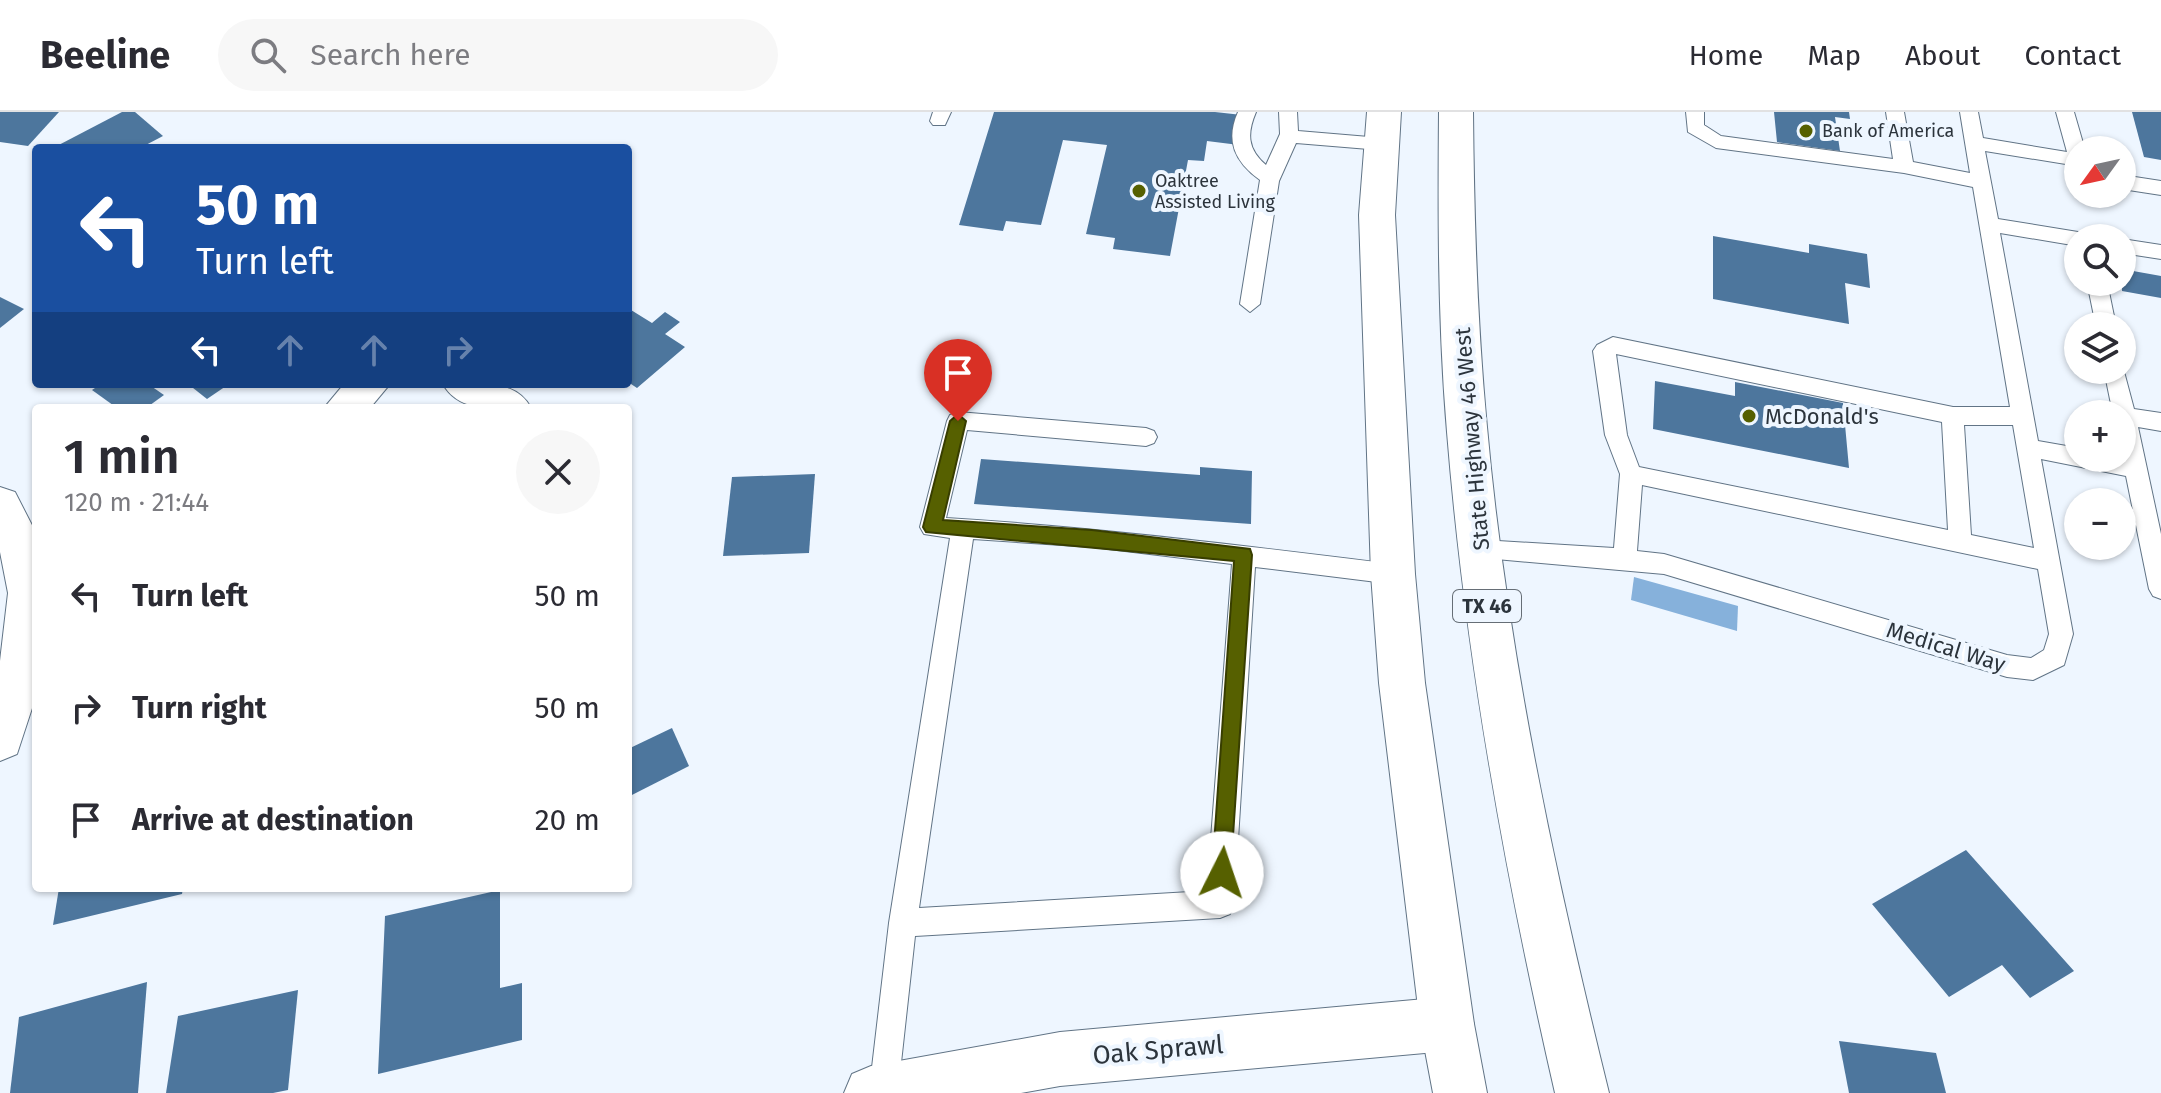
<!DOCTYPE html>
<meta charset="utf-8">
<style>
:root{--surface:#fff;--page:#f7f7f7;--text:#2b2b33;--muted:#7c7c81;--line:#e1e1e2}
body{margin:0;font-family:"Fira Sans",sans-serif;background:var(--page);color:var(--text);height:100vh;display:flex;flex-direction:column;font-size:30px;white-space:nowrap}
*{box-sizing:border-box;margin:0}
p{font-size:26px;color:var(--muted)}
.icon{flex:none;width:44px;height:44px;fill:none;stroke:currentColor;stroke-width:2;stroke-linecap:round;stroke-linejoin:round}
.map{position:relative;flex:1;overflow:hidden}
.panel{position:absolute;left:32px;top:292px;width:600px;height:488px;display:flex;flex-direction:column;background:var(--surface);border-radius:8px;box-shadow:0 2px 6px #0004}
.panel>*{flex:none}
.banner{position:absolute;left:32px;top:32px;width:600px;height:244px;border-radius:8px;box-shadow:0 2px 6px #0004;background:#1a4fa0;color:#fff;overflow:hidden}
.needle{width:52px;rotate:237deg}
.fabs{position:absolute;left:2064px;top:24px;display:grid;gap:16px}
.fabs a{display:grid;place-items:center;width:72px;height:72px;border-radius:50%;background:var(--surface);box-shadow:0 2px 6px #0004;font-size:40px}
.pin{position:absolute;display:grid;place-items:center;width:68px;height:68px;color:#fff;margin:-82px -34px;border-radius:50% 50% 50% 0;rotate:-45deg;box-shadow:0 0 8px #0007}
.pin .icon{rotate:45deg}
.me{position:absolute;width:88px;margin:-44px;rotate:4deg;stroke-linejoin:round;filter:drop-shadow(0 0 6px #0008)}
.turn{display:flex;align-items:center;gap:28px;height:168px;padding:0 32px;font-size:36px}
.turn .icon{width:104px;height:104px;stroke-width:2.5}
.turn b{display:block;font-size:56px;line-height:68px}
.lanes{display:flex;align-items:center;height:76px;padding:0 32px;background:#0003;justify-content:center;gap:40px;direction:ltr}
.lanes .off{opacity:.35}
.round{display:grid;place-items:center;flex:none;width:84px;height:84px;border-radius:42px;background:var(--page)}
.head{display:flex;align-items:center;justify-content:space-between;height:136px;padding:0 32px}
h1{font-size:48px;font-weight:600;line-height:60px}
ul{padding:0;list-style:none}
li{display:flex;align-items:center;gap:24px;height:112px;padding:0 32px}
li div{flex:1}
li b{display:block;font-size:30px}
li em{font-style:normal}
header{display:flex;align-items:center;gap:48px;box-sizing:border-box;height:112px;padding:0 40px;background:var(--surface);border-bottom:2px solid var(--line)}
header strong{font-size:38px}
nav{display:flex;gap:44px;margin-inline-start:auto;font-size:28px}
.search{width:560px;height:72px;background:var(--page);display:flex;align-items:center;gap:20px;box-sizing:border-box;padding:0 28px;border-radius:44px;color:var(--muted);font-size:30px}
.map>svg:first-child{display:block}
.water{fill:#86b1db}
.building{fill:#4d769d}
.lines{fill:none;stroke-linecap:round;stroke-linejoin:round}
.lane-casing{stroke:#617486;stroke-width:2}
.street-casing{stroke:#617486;stroke-width:2}
.primary-casing{stroke:#617486;stroke-width:2}
.lane{fill:#fff;fill-rule:evenodd}
.street{fill:#fff;fill-rule:evenodd}
.primary{fill:#fff;fill-rule:evenodd}
.route{fill:#566000;stroke:#383e00;stroke-width:2}
.poi-dot{fill:#566000;stroke:#eef6ff;stroke-width:3}
.labels{text-anchor:middle;dominant-baseline:central;stroke-width:8;stroke-linejoin:round;paint-order:stroke}
.far-poi-label{font-size:18px;fill:#2c343c;stroke:#eef6ff;text-anchor:start}
.shield{fill:#eef6ff;stroke:#666e76;stroke-width:2}
.shield-label{font-size:20px;font-weight:bold;fill:#2c343c}
.poi-label{font-size:22px;fill:#2c343c;stroke:#eef6ff;text-anchor:start}
.street-label{font-size:22px;fill:#2c343c;stroke:#eef6ff}
.near-street-label{font-size:26px;fill:#2c343c;stroke:#eef6ff}
</style>
<header>
<strong>Beeline</strong>
<div class="search"><svg class="icon" aria-label="search" viewBox="0 0 24 24"><circle cx="10" cy="10" r="6"/><path d="M15 15l6 6"/></svg>Search here</div>
<nav><a>Home</a><a>Map</a><a>About</a><a>Contact</a></nav>
</header>
<div class="map">
<svg width="2161" height="981" viewBox="0 0 2161 981">
<rect width="100%" height="100%" fill="#eef6ff"/>
<path class="water" d="M1634,465L1738,494L1737,519L1631,488Z"/>
<g class="building">
<path d="M0,0H59L28,34L0,30Z"/>
<path d="M122,0H135L163,24L140,36H53Z"/>
<path d="M994,0H1215L1251,4L1247,34L1207,29L1204,49L1188,48L1170,144L1113,137L1115,126L1086,122L1107,33L1063,28L1041,113L1006,109L1003,119L959,113Z"/>
<path d="M1774,0H1849L1850,7L1835,5L1840,39L1777,30Z"/>
<path d="M2132,0H2161V48L2144,45Z"/>
<path d="M1713,124L1809,141V132L1867,142L1870,176L1845,171L1849,212L1713,187Z"/>
<path d="M2122,157L2161,164V186L2122,179Z"/>
<path d="M0,185L24,197L0,216Z"/>
<path d="M631,198L652,211L665,200L680,210L665,222L685,235L637,276L628,270V201Z"/>
<path d="M1655,269L1735,284V270L1843,291L1849,356L1653,317Z"/>
<path d="M101,272H148L164,283L146,296H117L92,278Z"/>
<path d="M188,272H229L207,287Z"/>
<path d="M981,347L1200,363V355L1252,359L1251,412L974,392Z"/>
<path d="M815,362L809,441L723,444L732,365Z"/>
<path d="M672,616L689,654L628,685V637Z"/>
<path d="M1966,738L2074,859L2030,886L2002,853L1949,885L1872,792Z"/>
<path d="M59,776H183L182,782L53,813Z"/>
<path d="M500,778V876L522,871V928L378,962L385,804Z"/>
<path d="M147,870L138,981H10L19,905Z"/>
<path d="M298,878L288,978L273,981H166L178,904Z"/>
<path d="M1839,929L1936,941L1946,981H1849Z"/>
</g>
<g class="lines">
<g class="lane-casing">
<g id="lane">
<path d="M933,0H951L945,13H933L930,9Z"/>
<path d="M1238,0H1256C1247,21 1247,37 1266,53L1280,22L1279,0H1297L1298,19L1381,26L1390,32L1381,38L1296,31L1279,69L1260,192L1250,200L1240,192L1260,68C1235,50 1225,29 1238,0Z"/>
<path d="M1686,0H1704V13L1721,24L1893,47L1886,0H1904L1913,50L1970,61L1960,0H1978L1983,26L2067,40L2056,0H2074L2085,38H2078V54L1985,39L1998,107L2078,120L2087,126H2078V134L2000,121L2038,329L2078,336V346H2122V302H2113L2104,258H2122V252L2134,297L2161,301V319L2138,315L2161,422V487L2153,484L2149,477L2126,364L2041,347L2073,522L2064,553L2033,568L2007,565L1664,462L1474,445L1470,438L1474,431L1482,428L1614,436L1620,362L1605,323L1593,239L1597,233L1613,225L1953,295H2010L1973,75L1904,61L1716,36L1688,20ZM1616,242L1942,310L1948,418L1639,355L1627,323ZM1964,313H2013L2034,436L1971,423ZM1642,373L2038,457L2049,522L2044,538L2031,546L2007,543L1664,442L1637,439Z"/>
<path d="M2122,63L2161,69V83L2122,77Z"/>
<path d="M2122,127L2161,133V147L2122,141Z"/>
<path d="M2087,170H2107L2116,214H2096Z"/>
<path d="M958,300L1146,316L1154,319L1157,325L1154,331L1146,334L967,318L946,406C1096,415 1244,434 1393,452L1401,455L1405,462L1401,469L1393,472L1255,455L1234,792L1230,802L1220,806L915,824L898,978L897,981H869L889,811L950,426L924,422L920,415L947,309L950,303ZM973,427L1092,435L1232,452L1207,779L919,796Z"/>
</g>
</g>
<g class="street-casing">
<g id="street">
<path d="M344,272H390L370,296H324Z"/>
<path d="M443,272C473,272 515,265 531,296C501,296 460,303 443,272Z"/>
<path d="M0,375L15,380L36,421V584L17,642L0,649V549L8,481L0,440Z"/>
<path d="M1447,885L1466,893L1474,912L1466,931L1447,939L1060,974L1021,981H844L852,962L871,954L1060,920Z"/>
</g>
</g>
<g class="primary-casing">
<g id="primary">
<path d="M1367,0H1401L1395,103L1415,462L1425,571L1474,912L1487,981H1433L1420,912L1379,571L1371,462L1359,103Z"/>
<path d="M1439,0H1473C1474,105 1477,210 1487,315C1507,539 1555,762 1609,981H1555C1505,763 1465,543 1447,320C1438,214 1438,107 1439,0Z"/>
</g>
</g>
<use href="#lane" class="lane"/>
<use href="#street" class="street"/>
<use href="#primary" class="primary"/>
</g>
<path class="route" d="M958,302L966,309L943,408L1092,418L1250,437L1252,443L1230,768L1222,771L1215,768L1212,761L1234,449L926,420L923,415L950,309Z"/>
<g class="poi-dot">
<circle cx="1806" cy="19" r="8"/>
<circle cx="1139" cy="79" r="8"/>
<circle cx="1749" cy="304" r="8"/>
</g>
<g class="labels">
<g class="far-poi-label">
<text x="1822" y="19">Bank of America</text>
<text x="1155" y="69">Oaktree<tspan x="1155" dy="21">Assisted Living</tspan></text>
</g>
<rect class="shield" x="1453" y="478" width="68" height="32" rx="6"/>
<g class="shield-label">
<text x="1487" y="494">TX 46</text>
</g>
<g class="poi-label">
<text x="1765" y="304">McDonald's</text>
</g>
<g class="street-label">
<text transform="translate(1472 327) rotate(-95)">State Highway 46 West</text>
<text transform="translate(1946 535) rotate(17)">Medical Way</text>
</g>
<g class="near-street-label">
<text transform="translate(1158 938) rotate(-5)">Oak Sprawl</text>
</g>
</g>
</svg>
<div class="fabs">
<a><svg class="needle" viewBox="-14 -14 28 28"><path d="M0-13l5 13h-10z" fill="#e53935"/><path d="M0 13l5-13h-10z" fill="#7c7c81"/></svg></a>
<a><svg class="icon" aria-label="search" viewBox="0 0 24 24"><circle cx="10" cy="10" r="6"/><path d="M15 15l6 6"/></svg></a>
<a><svg class="icon" aria-label="layers" viewBox="0 0 24 24"><path d="M12 4l9 5-9 5-9-5zM3 14l9 5 9-5"/></svg></a>
<a>+</a>
<a>−</a>
</div>
<div class="pin" style="left:958px;top:309px;background:#d93025"><svg class="icon" aria-label="arrive" viewBox="0 0 24 24"><path d="M6 21V4h12l-3 4 3 4H6"/></svg></div>
<svg class="me" style="left:1222px;top:761px" viewBox="-20 -20 40 40"><circle r="19" fill="#fff"/><path d="M0-13L10 11 0 6-10 11z" fill="#566000"/></svg>
<div class="banner">
<div class="turn"><svg class="icon" aria-label="left" viewBox="0 0 24 24"><path d="M17 20v-9H6M10 6l-5 5 5 5"/></svg><div><b>50 m</b>Turn left</div></div>
<div class="lanes"><svg class="icon" aria-label="left" viewBox="0 0 24 24"><path d="M17 20v-9H6M10 6l-5 5 5 5"/></svg><svg class="icon off" aria-label="ahead" viewBox="0 0 24 24"><path d="M12 20V5M6 11l6-6 6 6"/></svg><svg class="icon off" aria-label="ahead" viewBox="0 0 24 24"><path d="M12 20V5M6 11l6-6 6 6"/></svg><svg class="icon off" aria-label="right" viewBox="0 0 24 24"><path d="M7 20v-9h11M14 6l5 5-5 5"/></svg></div>
</div>
<section class="panel">
<div class="head"><div><h1>1 min</h1><p>120 m · 21:44</p></div><a class="round"><svg class="icon" aria-label="close" viewBox="0 0 24 24"><path d="M6 6l12 12M18 6L6 18"/></svg></a></div>
<ul>
<li><svg class="icon" aria-label="left" viewBox="0 0 24 24"><path d="M17 20v-9H6M10 6l-5 5 5 5"/></svg><div><b>Turn left</b></div><em>50 m</em></li>
<li><svg class="icon" aria-label="right" viewBox="0 0 24 24"><path d="M7 20v-9h11M14 6l5 5-5 5"/></svg><div><b>Turn right</b></div><em>50 m</em></li>
<li><svg class="icon" aria-label="arrive" viewBox="0 0 24 24"><path d="M6 21V4h12l-3 4 3 4H6"/></svg><div><b>Arrive at destination</b></div><em>20 m</em></li>
</ul>
</section>
</div>
